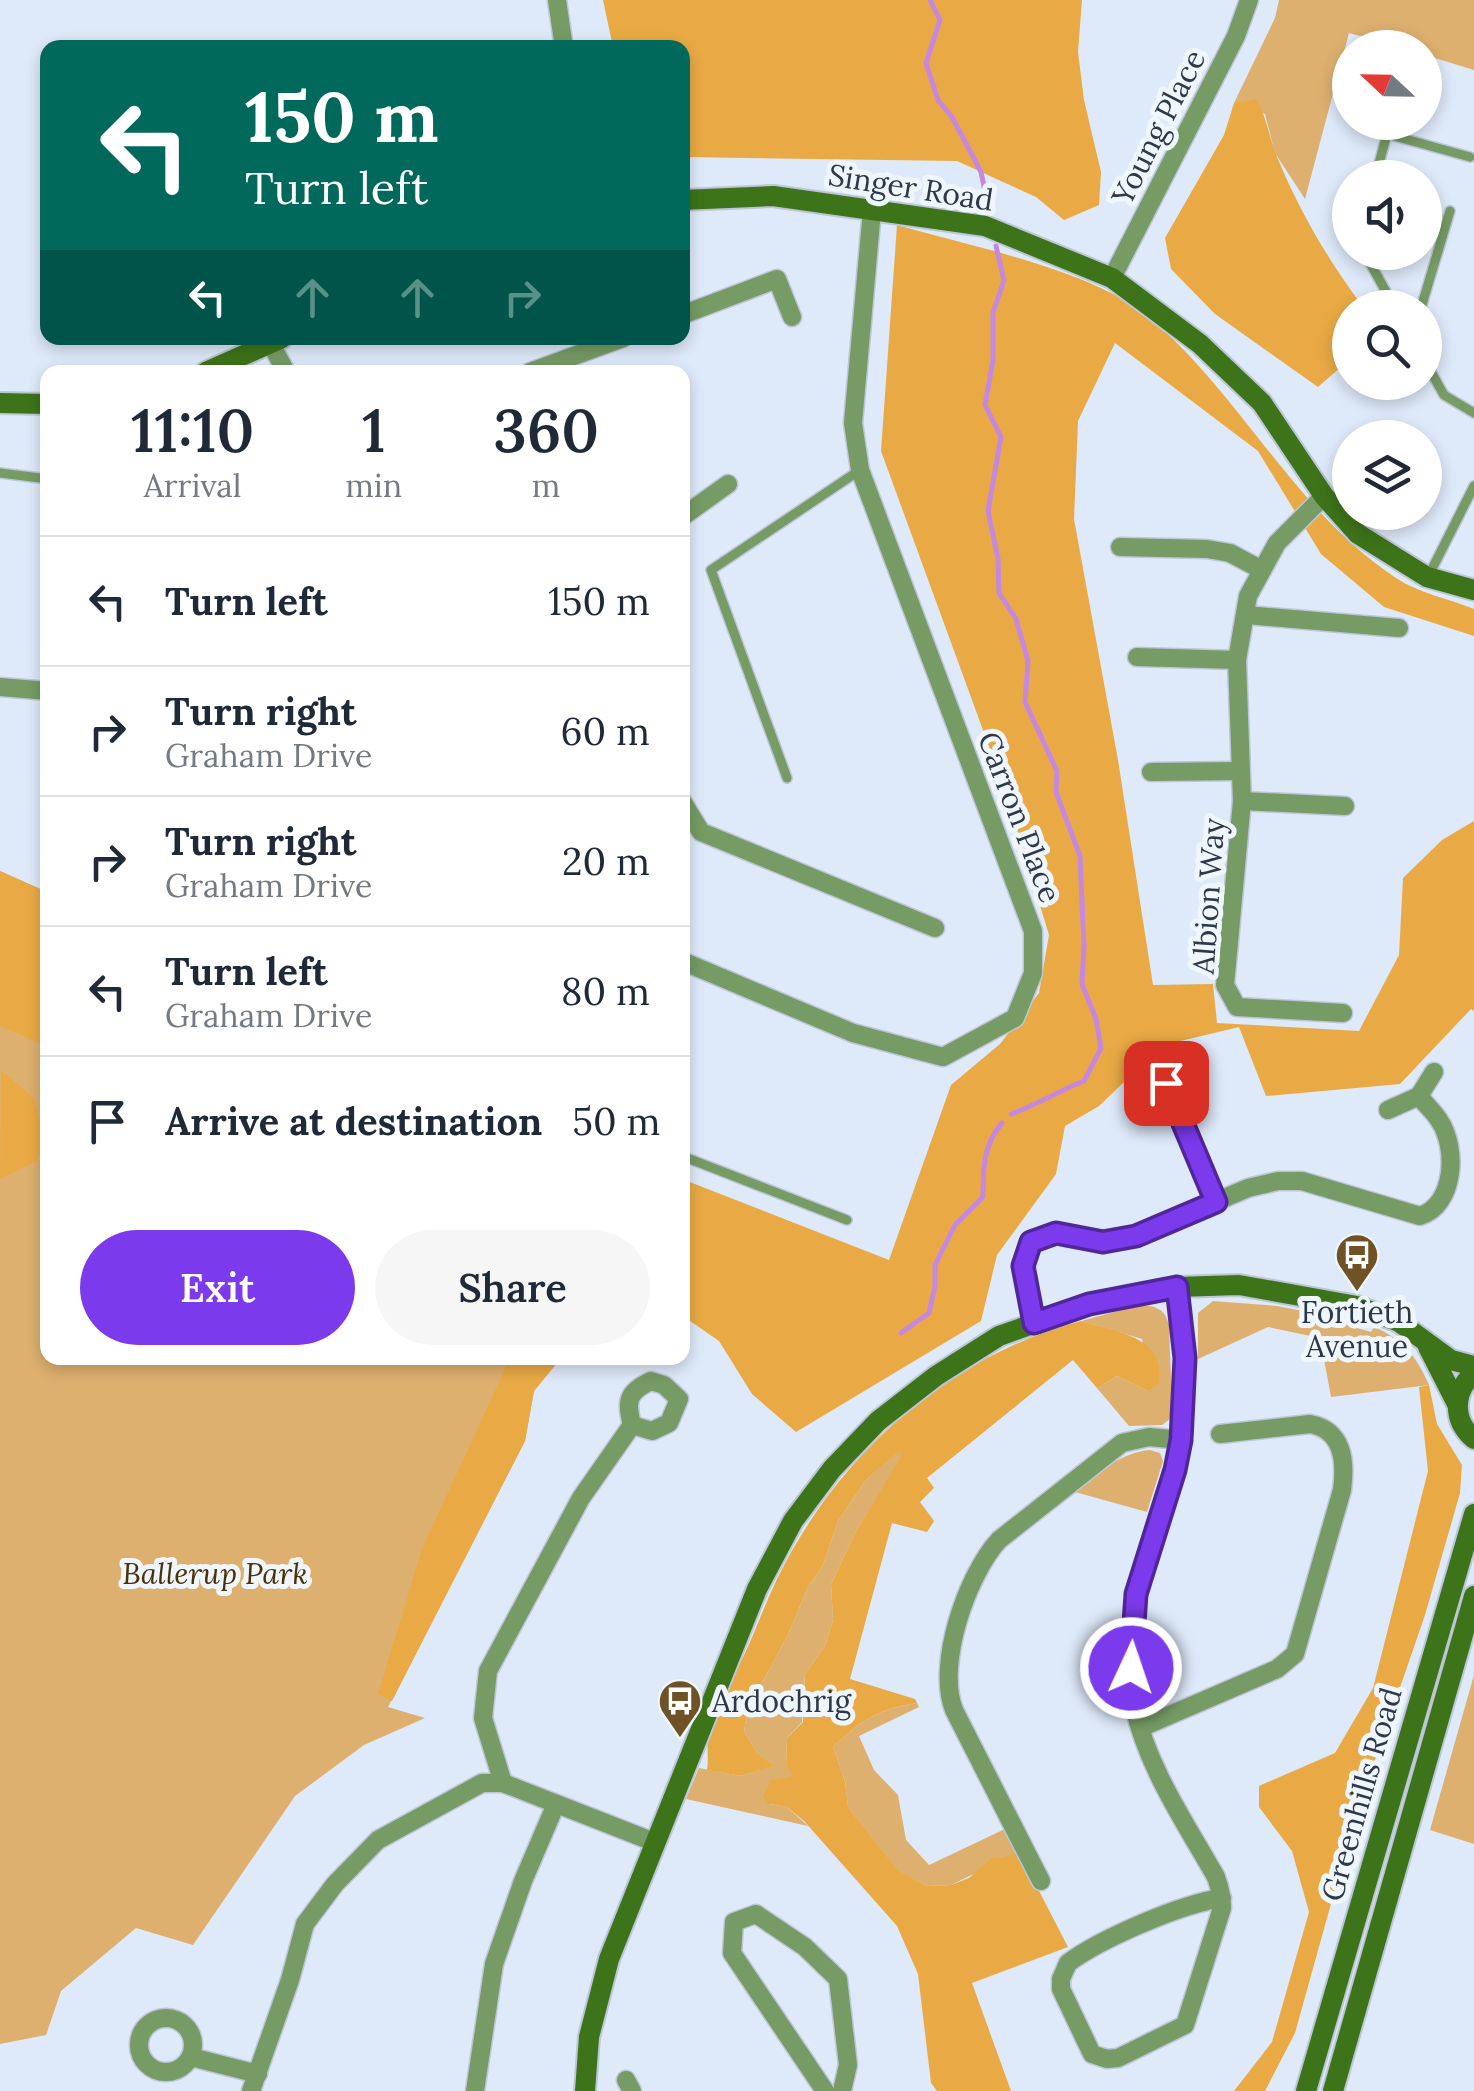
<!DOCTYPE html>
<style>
:root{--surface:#fff;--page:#f6f6f7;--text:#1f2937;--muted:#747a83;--line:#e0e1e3;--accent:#7c3aed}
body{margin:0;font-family:Lora,serif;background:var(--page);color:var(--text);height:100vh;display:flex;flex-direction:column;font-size:38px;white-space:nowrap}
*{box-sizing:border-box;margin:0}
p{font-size:32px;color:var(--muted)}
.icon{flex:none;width:55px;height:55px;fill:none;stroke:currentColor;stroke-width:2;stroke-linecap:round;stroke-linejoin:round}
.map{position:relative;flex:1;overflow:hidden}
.sheet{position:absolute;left:40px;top:365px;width:650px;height:1000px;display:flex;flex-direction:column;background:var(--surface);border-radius:20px;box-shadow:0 5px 15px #0003}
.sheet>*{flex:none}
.guide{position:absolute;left:40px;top:40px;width:650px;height:305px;border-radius:20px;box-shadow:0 5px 15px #0003;background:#00695c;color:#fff;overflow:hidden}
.needle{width:65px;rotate:292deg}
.controls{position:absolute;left:1332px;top:30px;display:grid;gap:20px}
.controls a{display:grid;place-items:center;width:110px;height:110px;border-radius:50%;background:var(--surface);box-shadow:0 5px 15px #0003;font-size:50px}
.pin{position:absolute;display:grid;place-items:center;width:85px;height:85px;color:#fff;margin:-42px;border-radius:20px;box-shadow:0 5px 15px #0006}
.me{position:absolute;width:110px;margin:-55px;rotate:3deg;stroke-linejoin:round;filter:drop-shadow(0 0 8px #0008)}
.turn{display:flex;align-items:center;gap:35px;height:210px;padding:0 40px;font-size:45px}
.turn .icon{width:130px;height:130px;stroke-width:2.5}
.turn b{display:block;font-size:70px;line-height:85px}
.lanes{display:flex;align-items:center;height:95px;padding:0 40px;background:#0003;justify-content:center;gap:50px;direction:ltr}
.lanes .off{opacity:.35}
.eta{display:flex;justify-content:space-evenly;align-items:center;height:170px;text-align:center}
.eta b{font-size:60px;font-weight:600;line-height:70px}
.cta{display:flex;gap:20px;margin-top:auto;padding:20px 40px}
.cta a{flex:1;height:115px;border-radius:60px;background:var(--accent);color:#fff;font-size:40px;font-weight:600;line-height:115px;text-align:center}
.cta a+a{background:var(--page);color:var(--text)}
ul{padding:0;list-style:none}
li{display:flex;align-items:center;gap:30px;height:130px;padding:0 40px;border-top:2px solid var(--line)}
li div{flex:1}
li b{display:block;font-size:38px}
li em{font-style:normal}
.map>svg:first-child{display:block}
.green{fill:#ddb06f}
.forest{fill:#e9aa45}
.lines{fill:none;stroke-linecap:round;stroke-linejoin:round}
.stream{stroke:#c688de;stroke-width:5}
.lane-casing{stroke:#bbc6d6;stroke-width:12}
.street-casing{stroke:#bbc6d6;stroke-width:21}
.secondary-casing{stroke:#bbc6d6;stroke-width:24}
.lane{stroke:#769b64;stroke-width:9}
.street{stroke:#769b64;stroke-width:18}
.secondary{stroke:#3d7419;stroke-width:20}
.route-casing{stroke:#51269a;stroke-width:25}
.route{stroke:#7c3aed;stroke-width:18}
.labels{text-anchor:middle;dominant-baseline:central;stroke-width:10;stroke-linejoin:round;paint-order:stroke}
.street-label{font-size:30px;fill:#2d3948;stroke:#f0f6fe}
.poi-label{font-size:30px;fill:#2d3948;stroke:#f0f6fe}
.park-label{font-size:30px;font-style:italic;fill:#4b3206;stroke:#f0f6fe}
</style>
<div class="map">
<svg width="1474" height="2091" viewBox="0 0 1474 2091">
<rect width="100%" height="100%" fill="#dee9f9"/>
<g class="green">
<path d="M1279,0H1474V70L1425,55V48L1400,47L1349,33L1305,199L1275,153L1265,114L1234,103L1275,18Z"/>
<path d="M0,871L47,892L48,1358H561L534,1391L525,1441L388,1707L425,1718L364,1745L295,1796L193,1945L136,1928L61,1991L46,2035L0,2044Z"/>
<path d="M1213,1301L1277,1306L1350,1320V1326L1371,1332L1374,1327C1403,1339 1417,1357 1429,1385L1331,1397L1320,1338L1268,1327L1198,1359V1313Z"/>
<path d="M1140,1305C1157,1306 1165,1309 1169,1325L1172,1405L1170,1419L1162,1425L1129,1426L1097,1388L1117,1376L1148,1391L1142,1339L1081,1321Z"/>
<path d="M900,1449L903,1455L857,1529L831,1584L833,1620L825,1646L805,1674L802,1722L787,1738L786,1765L794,1776L769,1804L787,1807L808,1826L686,1799L699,1768L741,1776L773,1766L757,1753L744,1731L748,1709L788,1635L807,1589L823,1565L838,1521L866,1480Z"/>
<path d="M1150,1450L1160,1453L1163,1461L1147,1512L1075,1492C1094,1474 1122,1452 1150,1450Z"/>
<path d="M1474,1675V1844L1430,1830Z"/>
<path d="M917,1703L919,1707L859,1736L874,1770L898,1795L906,1840L929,1865L1005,1829L1019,1852L951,1885L927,1886L896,1870L848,1807L845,1781L833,1747C862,1720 877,1709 917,1703Z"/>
</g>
<g class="forest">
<path d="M603,0H1082L1078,52L1084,100L1101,172L1099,205L1064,220L1036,197L957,161L683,157L682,48L613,47Z"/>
<path d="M1256,99C1267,117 1269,137 1277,157C1301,214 1327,258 1363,307L1350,308V359L1318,387L1215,314L1171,269L1165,238L1224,135L1234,103Z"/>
<path d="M897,225C969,246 1089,269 1146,315C1240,392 1293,510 1396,578C1418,593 1450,599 1474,609V636L1384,607L1321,554L1258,451L1115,343L1078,421L1074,519L1118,760L1153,985L1213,984L1217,1023L1359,1031L1399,955L1403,878L1442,840L1474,821V1011L1471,1009L1400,1084L1266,1096L1239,1027L1126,1054L1124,1082L1099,1106L1065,1126L1056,1174L997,1255L981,1321L796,1432L752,1394L719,1341L683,1316L682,1179L889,1260L951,1085L1000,1044L1039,993L1049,935L1006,793L881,451Z"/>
<path d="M0,871L47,892V1046L0,1026Z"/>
<path d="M1,1070L34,1098L45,1142L37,1161L0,1179Z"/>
<path d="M1081,1321C1116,1332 1166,1336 1159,1383L1148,1391L1117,1376L1097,1388L1073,1360L927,1478L934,1488L920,1502L934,1521L927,1532L892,1523L850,1679L915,1699L917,1703C877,1709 862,1720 833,1747L845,1781L848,1807L897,1870L927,1886L951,1885L969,1878L993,1857L1002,1858L1019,1852L1068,1947L972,1983L1011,2091H937L931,2083L918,1974L897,1926L804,1821L787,1807L769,1804L763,1797L770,1781L793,1776L786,1765L787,1738L803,1722L805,1674L825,1646L833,1620L831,1584L857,1529L902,1455L900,1450L866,1480L838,1521L823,1565L807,1589L788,1635L748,1709L744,1731L757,1753L774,1766L741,1776L707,1770C709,1758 706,1746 709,1733C719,1702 737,1672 750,1642C759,1621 767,1600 777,1579C837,1456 948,1356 1081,1321Z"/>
<path d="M510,1358H561L534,1391L525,1441L392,1701L378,1694L422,1549Z"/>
<path d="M1429,1385L1437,1424L1462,1465L1460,1493L1425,1615L1354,1821L1295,2033L1265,2091H1234L1272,2042L1309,1912L1292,1851L1259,1807V1786L1335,1753L1373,1688L1428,1471L1419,1387Z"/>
</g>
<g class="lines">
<g class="stream">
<path d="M930,0L940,20L926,63L938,100L952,117L981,172L989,210"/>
<path d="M996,246L1004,281L993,312V360L985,405L1001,437L988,511L998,559L999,593L1016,619L1028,661L1025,702L1057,771L1056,792L1080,856L1084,946L1082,984L1096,1019L1101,1048L1084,1081C1058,1091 1037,1105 1011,1114"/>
<path d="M901,1333L929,1313L935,1286V1265L955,1225L983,1197C983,1169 983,1145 1002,1123"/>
</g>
<g class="lane-casing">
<g id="lane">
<path d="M1375,178L1387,134L1470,157"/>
<path d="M1364,252L1395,308"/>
<path d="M1421,308L1450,211"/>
<path d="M1425,361L1444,395L1474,413"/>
<path d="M0,473L48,479"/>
<path d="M1429,575L1474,486"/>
<path d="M787,778L711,570L860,470"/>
<path d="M682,1156L847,1220"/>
</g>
</g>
<g class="street-casing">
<g id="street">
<path d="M557,0L564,48"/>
<path d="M1112,278L1236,36L1249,0"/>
<path d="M682,315L777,279L792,317"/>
<path d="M271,344L286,372"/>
<path d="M530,372L623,338"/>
<path d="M1324,496L1277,543L1248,596L1237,660L1242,801L1225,985L1237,1007L1343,1013"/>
<path d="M682,517L728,484"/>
<path d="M1120,547L1207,549L1230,553L1260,569"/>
<path d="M1246,615L1399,628"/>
<path d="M1137,657L1237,660"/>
<path d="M0,687L48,691"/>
<path d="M1151,772L1240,771"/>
<path d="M682,801L701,832L935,928"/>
<path d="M1242,801L1345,806"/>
<path d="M682,961L853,1033L943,1057L1015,1018L1033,973V931L860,470L853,423L872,210"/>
<path d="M1166,1083L1216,1202"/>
<path d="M1388,1110L1419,1096L1434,1072"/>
<path d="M1177,1287C1185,1347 1191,1409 1175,1469C1154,1551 1117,1617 1134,1706C1147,1767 1186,1824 1216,1877C1220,1888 1222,1897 1222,1908L1185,2025L1118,2058L1107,2059L1092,2054L1061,1989V1979L1068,1963C1102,1938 1181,1904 1222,1898"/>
<path d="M1035,1323L1023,1266L1031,1242L1056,1233L1103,1242L1136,1236L1248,1188L1278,1181H1302L1420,1216C1455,1205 1458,1148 1439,1120C1434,1112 1425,1104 1419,1096"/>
<path d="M651,1381L664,1385L679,1399L669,1423L652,1431L632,1425C626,1401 627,1392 651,1381Z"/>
<path d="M1140,1728L1277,1669L1295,1654L1342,1490C1346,1461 1343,1430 1310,1424L1220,1434"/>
<path d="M503,1783L483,1718L488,1671L581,1498L632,1425"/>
<path d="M1041,1881L954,1710C936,1664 967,1575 999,1540L1122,1443L1149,1437L1181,1440"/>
<circle cx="166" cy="2045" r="27"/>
<path d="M191,2057L258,2074"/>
<path d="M626,2080L632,2091"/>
<path d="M251,2091L290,1980L305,1924L335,1884L378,1840L482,1783H503L654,1842"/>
<path d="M475,2091L494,1964L523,1881L556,1804"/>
<path d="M825,2091L732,1953L734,1922L756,1914L805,1947L838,1979L848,2065L842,2091"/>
</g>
</g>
<g class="secondary-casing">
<g id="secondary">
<path d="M682,200L773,196L985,226L1112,278L1200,344L1262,403L1324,496L1358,534L1427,577L1474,590"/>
<path d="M206,372L282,338"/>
<path d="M0,403L48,404"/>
<path d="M1428,1347L1457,1404"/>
<path d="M1474,1373C1453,1392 1452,1420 1474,1439"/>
<path d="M585,2091L589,2037L609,1959L757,1589L793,1521L832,1469L878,1421L936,1376L999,1336L1089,1304L1177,1287L1239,1285L1357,1306L1399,1322L1451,1360L1474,1366"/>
<path d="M1306,2091L1474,1514"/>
<path d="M1333,2091L1474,1596"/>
</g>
</g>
<use href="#lane" class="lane"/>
<use href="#street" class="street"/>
<use href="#secondary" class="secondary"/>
</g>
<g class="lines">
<g class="route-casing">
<path id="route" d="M1131,1668L1136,1594L1175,1470L1181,1440L1185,1358L1177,1287L1089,1304L1034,1323L1023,1266L1031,1242L1056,1233L1103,1242L1136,1236L1216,1202L1166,1083"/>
</g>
<use href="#route" class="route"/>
</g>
<defs>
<g id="bus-pin" transform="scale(2.25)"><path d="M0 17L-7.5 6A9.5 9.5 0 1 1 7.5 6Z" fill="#6f5226" stroke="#f0f6fe"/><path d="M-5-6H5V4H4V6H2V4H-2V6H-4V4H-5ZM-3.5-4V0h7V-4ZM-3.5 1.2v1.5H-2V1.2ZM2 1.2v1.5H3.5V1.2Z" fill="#fff"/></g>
</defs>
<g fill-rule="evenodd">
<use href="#bus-pin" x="1357" y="1255"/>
<use href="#bus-pin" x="680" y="1701"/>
</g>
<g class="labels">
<g class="street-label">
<text transform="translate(1158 127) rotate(-63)">Young Place</text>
<text transform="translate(911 187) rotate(9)">Singer Road</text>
<text transform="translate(1020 817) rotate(69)">Carron Place</text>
<text transform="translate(1208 896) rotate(-86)">Albion Way</text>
<text transform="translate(1361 1794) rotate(-74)">Greenhills Road</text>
</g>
<g class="poi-label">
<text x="1357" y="1312">Fortieth<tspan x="1357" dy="34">Avenue</tspan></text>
<text x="712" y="1701" text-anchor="start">Ardochrig</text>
</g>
<g class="park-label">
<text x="215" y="1573">Ballerup Park</text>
</g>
</g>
</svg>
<div class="controls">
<a><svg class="needle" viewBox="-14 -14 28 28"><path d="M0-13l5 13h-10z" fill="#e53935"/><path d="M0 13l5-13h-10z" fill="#747a83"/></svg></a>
<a><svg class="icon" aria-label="sound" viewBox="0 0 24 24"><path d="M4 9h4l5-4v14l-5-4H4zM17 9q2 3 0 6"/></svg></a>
<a><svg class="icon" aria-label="search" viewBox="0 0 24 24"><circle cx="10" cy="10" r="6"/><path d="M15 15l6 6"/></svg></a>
<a><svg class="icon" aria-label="layers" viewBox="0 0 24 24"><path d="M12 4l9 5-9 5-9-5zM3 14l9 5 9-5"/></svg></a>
</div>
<div class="pin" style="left:1166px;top:1083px;background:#d93025"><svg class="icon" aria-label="arrive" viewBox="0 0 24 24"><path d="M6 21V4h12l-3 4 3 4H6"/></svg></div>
<svg class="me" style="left:1131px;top:1668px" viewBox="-20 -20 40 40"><circle r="17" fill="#7c3aed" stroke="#fff" stroke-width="3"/><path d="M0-11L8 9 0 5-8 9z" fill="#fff"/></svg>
<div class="guide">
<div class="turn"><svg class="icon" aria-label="left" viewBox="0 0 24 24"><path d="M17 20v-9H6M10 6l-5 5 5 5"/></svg><div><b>150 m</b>Turn left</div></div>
<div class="lanes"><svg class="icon" aria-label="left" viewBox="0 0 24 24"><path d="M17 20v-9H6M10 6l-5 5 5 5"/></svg><svg class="icon off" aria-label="ahead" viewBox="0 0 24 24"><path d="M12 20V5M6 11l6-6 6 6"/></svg><svg class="icon off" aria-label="ahead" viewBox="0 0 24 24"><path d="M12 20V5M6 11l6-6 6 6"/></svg><svg class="icon off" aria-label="right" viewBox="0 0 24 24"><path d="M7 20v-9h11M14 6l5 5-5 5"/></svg></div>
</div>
<section class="sheet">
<div class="eta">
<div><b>11:10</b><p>Arrival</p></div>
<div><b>1</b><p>min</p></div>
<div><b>360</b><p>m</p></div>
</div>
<ul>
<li><svg class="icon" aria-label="left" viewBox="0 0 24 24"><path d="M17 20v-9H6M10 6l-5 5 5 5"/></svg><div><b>Turn left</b></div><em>150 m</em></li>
<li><svg class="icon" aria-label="right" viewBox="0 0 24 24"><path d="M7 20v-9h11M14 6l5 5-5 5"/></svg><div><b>Turn right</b><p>Graham Drive</p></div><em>60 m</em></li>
<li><svg class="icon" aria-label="right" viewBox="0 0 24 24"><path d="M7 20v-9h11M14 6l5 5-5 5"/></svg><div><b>Turn right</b><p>Graham Drive</p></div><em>20 m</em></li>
<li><svg class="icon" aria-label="left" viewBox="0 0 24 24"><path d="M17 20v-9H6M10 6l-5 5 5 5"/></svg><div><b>Turn left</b><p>Graham Drive</p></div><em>80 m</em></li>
<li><svg class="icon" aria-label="arrive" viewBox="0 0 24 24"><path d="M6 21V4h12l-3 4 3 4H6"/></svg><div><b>Arrive at destination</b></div><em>50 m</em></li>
</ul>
<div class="cta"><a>Exit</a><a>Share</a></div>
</section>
</div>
